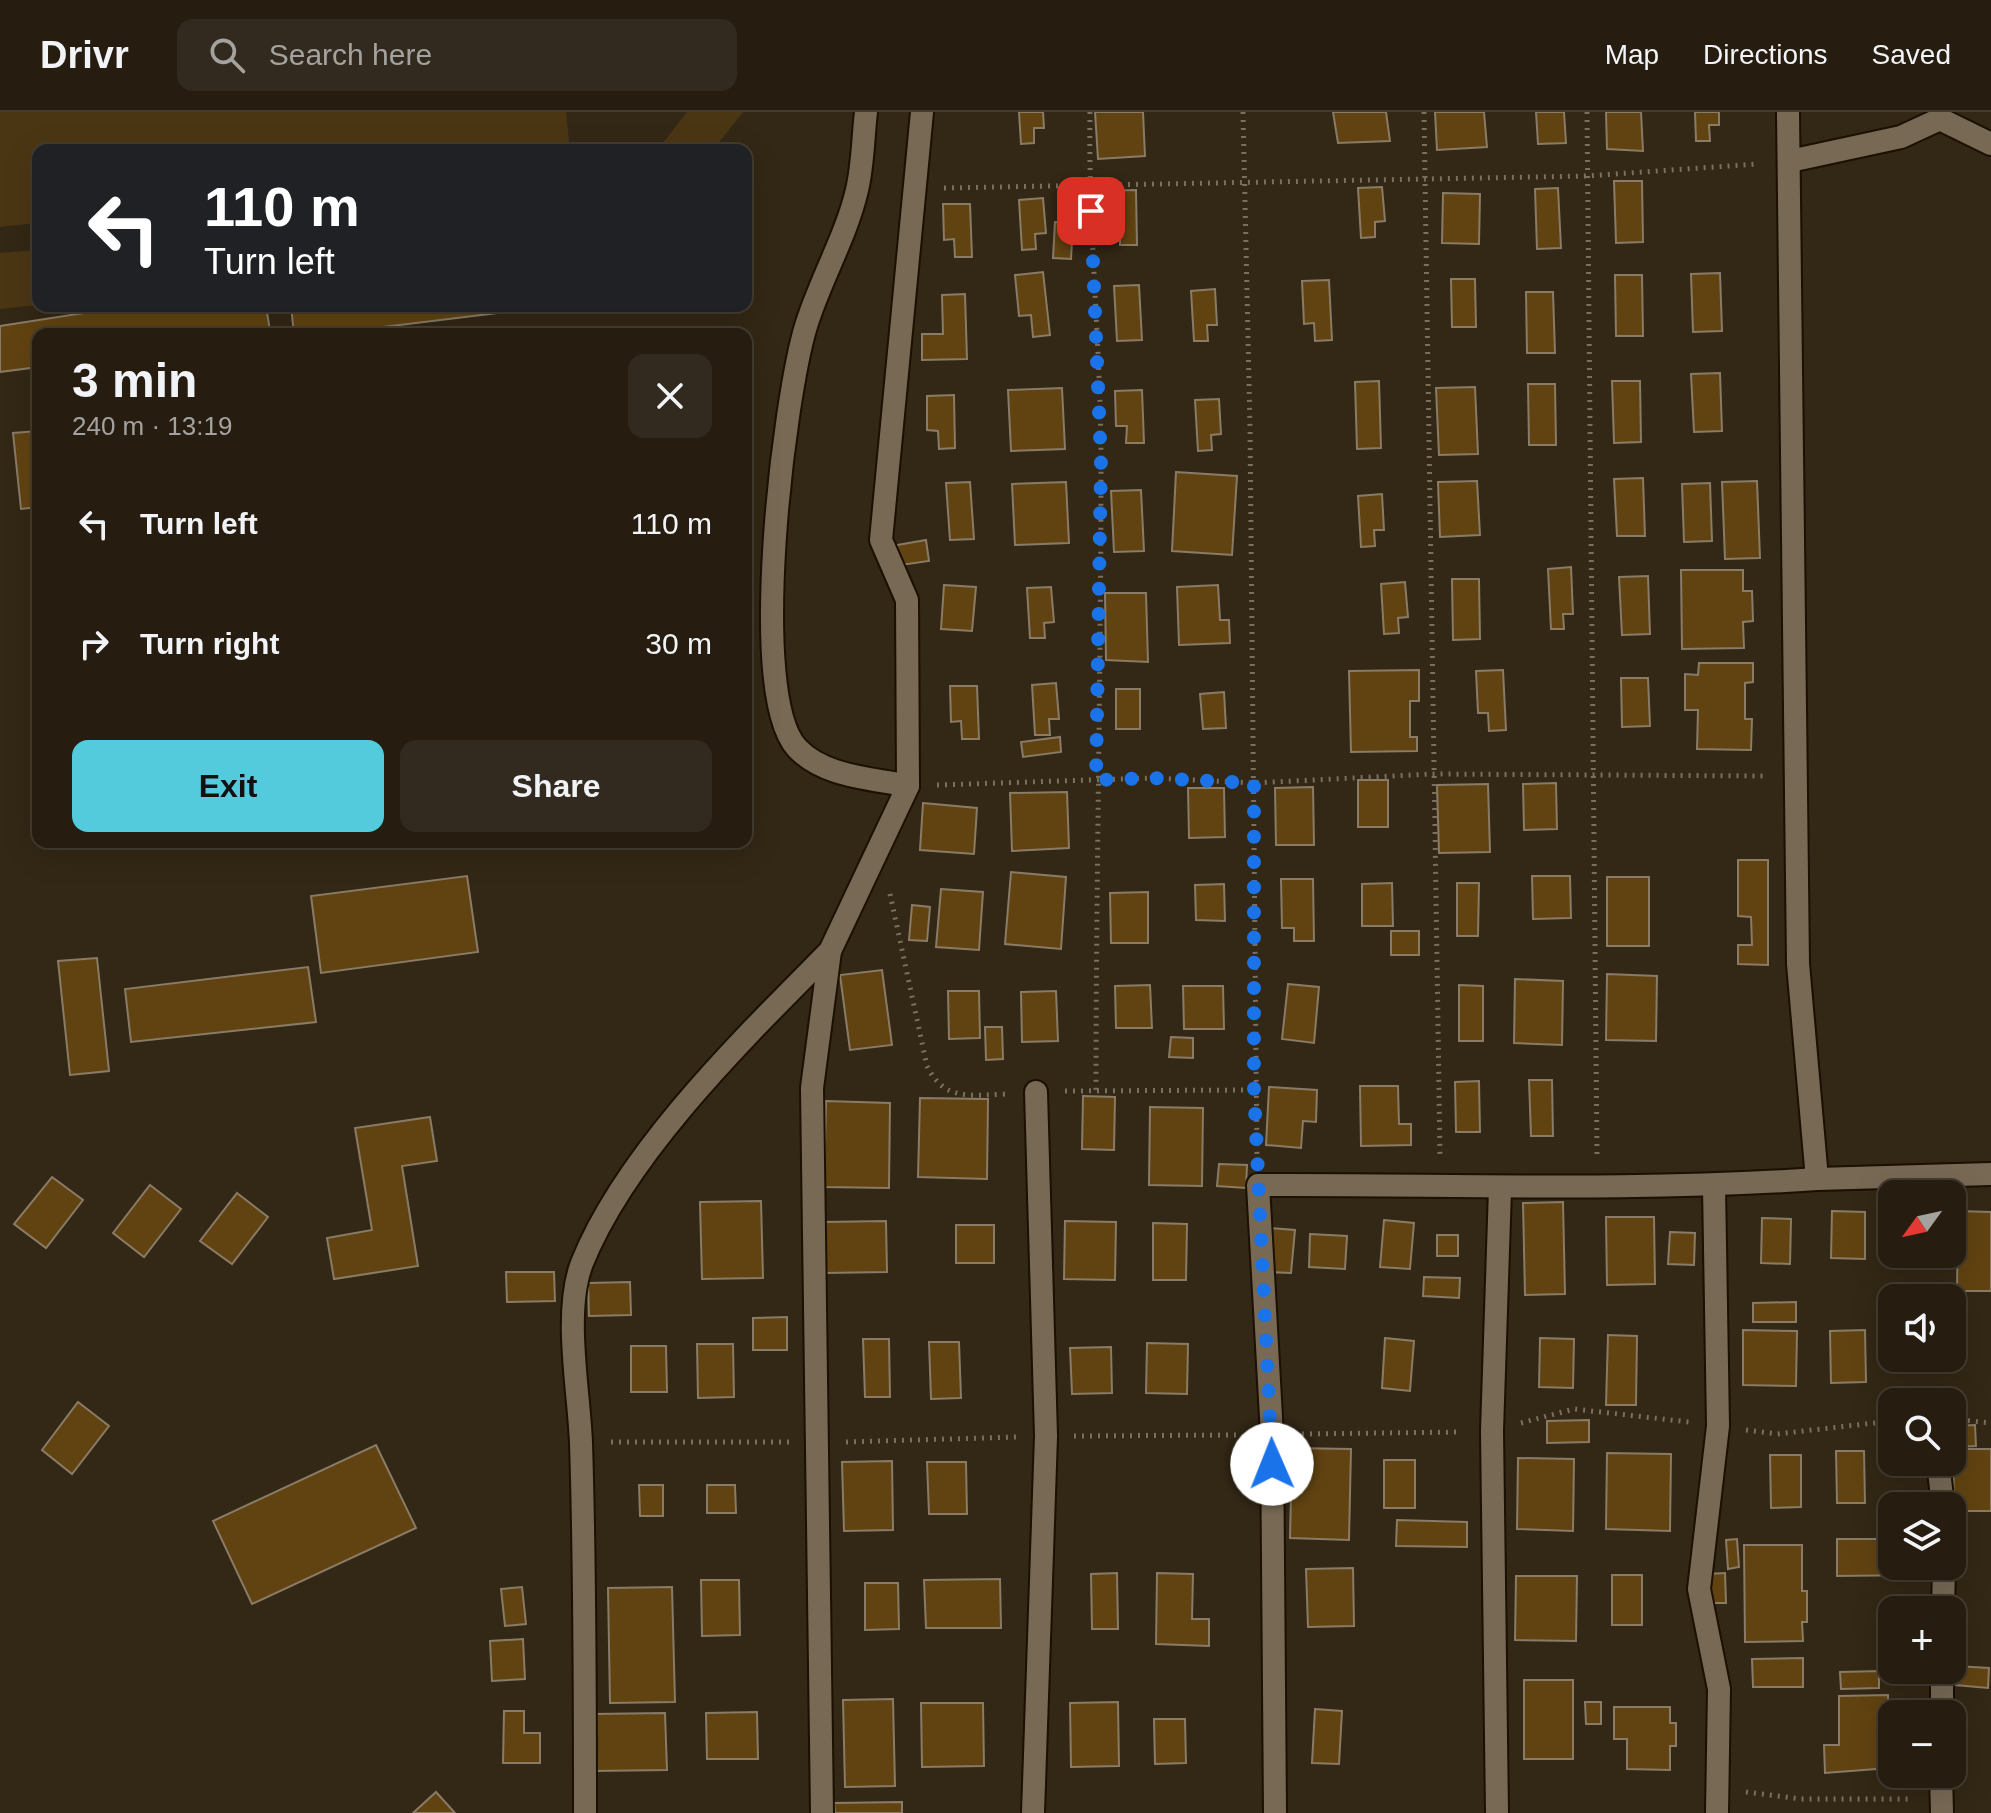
<!DOCTYPE html>
<meta charset="utf-8">
<style>
:root{--surface:#261d10;--page:#322a1e;--text:#f1f3f6;--muted:#a4a29f;--line:#423b30;--accent:#54cadd}
body{margin:0;font-family:Helvetica,sans-serif;background:var(--page);color:var(--text);height:100vh;display:flex;flex-direction:column;font-size:30px;white-space:nowrap}
*{box-sizing:border-box;margin:0}
p{font-size:26px;color:var(--muted)}
.icon{flex:none;width:44px;height:44px;fill:none;stroke:currentColor;stroke-width:2;stroke-linecap:round;stroke-linejoin:round}
.map{position:relative;flex:1;overflow:hidden}
.details{position:absolute;left:32px;top:216px;width:720px;height:520px;display:flex;flex-direction:column;background:var(--surface);border-radius:16px;box-shadow:0 8px 32px #0002,0 0 0 2px var(--line)}
.details>*{flex:none}
.hud{position:absolute;left:32px;top:32px;width:720px;height:168px;border-radius:16px;box-shadow:0 8px 32px #0002,0 0 0 2px var(--line);background:#202124;color:#fff;overflow:hidden}
.needle{width:52px;rotate:237deg}
.fabs{position:absolute;left:1878px;top:1068px;display:grid;gap:16px}
.fabs a{display:grid;place-items:center;width:88px;height:88px;border-radius:16px;background:var(--surface);box-shadow:0 8px 32px #0002,0 0 0 2px var(--line);font-size:40px}
.pin{position:absolute;display:grid;place-items:center;width:68px;height:68px;color:#fff;margin:-34px;border-radius:16px;box-shadow:0 4px 12px #0006}
.me{position:absolute;width:88px;margin:-44px;rotate:359deg;stroke-linejoin:round;filter:drop-shadow(0 0 6px #0008)}
.turn{display:flex;align-items:center;gap:28px;height:168px;padding:0 40px;font-size:36px}
.turn .icon{width:104px;height:104px;stroke-width:2.5}
.turn b{display:block;font-size:56px;line-height:68px}
.round{display:grid;place-items:center;flex:none;width:84px;height:84px;border-radius:16px;background:var(--page)}
.head{display:flex;align-items:center;justify-content:space-between;height:136px;padding:0 40px}
h1{font-size:48px;font-weight:700;line-height:60px}
.primary-button{display:flex;gap:16px;margin-top:auto;padding:16px 40px}
.primary-button a{flex:1;height:92px;border-radius:16px;background:var(--accent);color:#111;font-size:32px;font-weight:700;line-height:92px;text-align:center}
.primary-button a+a{background:var(--page);color:var(--text)}
ul{padding:0;list-style:none}
li{display:flex;align-items:center;gap:24px;height:120px;padding:0 40px}
li div{flex:1}
li b{display:block;font-size:30px}
li em{font-style:normal}
header{display:flex;align-items:center;gap:48px;box-sizing:border-box;height:112px;padding:0 40px;background:var(--surface);border-bottom:2px solid var(--line)}
header strong{font-size:38px}
nav{display:flex;gap:44px;margin-inline-start:auto;font-size:28px}
.search{width:560px;height:72px;background:var(--page);display:flex;align-items:center;gap:20px;box-sizing:border-box;padding:0 28px;border-radius:16px;color:var(--muted);font-size:30px}
.map>svg:first-child{display:block}
.green{fill:#4b3614}
.building{fill:#614311;stroke:#897b66;stroke-width:2}
.lines{fill:none;stroke-linecap:round;stroke-linejoin:round}
.minor-casing{stroke:#1b1001;stroke-width:26}
.path{stroke:#7a6f60;stroke-width:5;stroke-dasharray:2 6;stroke-linecap:butt}
.minor{stroke:#786955;stroke-width:22}
.route{stroke:#1a73e8;stroke-width:14;stroke-dasharray:0 25.2}
</style>
<header>
<strong>Drivr</strong>
<div class="search"><svg class="icon" aria-label="search" viewBox="0 0 24 24"><circle cx="10" cy="10" r="6"/><path d="M15 15l6 6"/></svg>Search here</div>
<nav><a>Map</a><a>Directions</a><a>Saved</a></nav>
</header>
<div class="map">
<svg width="1991" height="1701" viewBox="0 0 1991 1701">
<rect width="100%" height="100%" fill="#332715"/>
<g class="green">
<path d="M0,0H566L570,38H38V111L0,115Z"/>
<path d="M687,0H743L713,38H653L663,31Z"/>
<path d="M38,138V193L0,197V141Z"/>
</g>
<g class="building">
<path d="M1019,0H1043L1044,16H1034V31L1021,32Z"/>
<path d="M1095,0H1143L1145,44L1098,47Z"/>
<path d="M1333,0H1386L1390,29L1338,31Z"/>
<path d="M1435,0H1484L1487,35L1437,38Z"/>
<path d="M1536,0H1564L1566,31L1538,32Z"/>
<path d="M1606,0H1641L1643,39L1607,37Z"/>
<path d="M1695,0H1719V13H1709L1710,29H1696Z"/>
<path d="M1614,69H1642L1643,130L1616,131Z"/>
<path d="M1382,75L1385,109L1375,110V125L1361,126L1358,76Z"/>
<path d="M1558,76L1561,136L1537,137L1535,77Z"/>
<path d="M1136,78L1137,133H1120V115L1095,117V79Z"/>
<path d="M1443,81L1480,82L1479,132L1442,131Z"/>
<path d="M1043,86L1046,121L1035,122L1036,137L1022,138L1019,88Z"/>
<path d="M943,92H970L972,145H955L954,127L944,128Z"/>
<path d="M1055,110L1073,111L1071,147L1053,146Z"/>
<path d="M1043,160L1050,223L1033,225L1031,203L1019,204L1015,163Z"/>
<path d="M1720,161L1722,219L1693,220L1691,162Z"/>
<path d="M1615,163H1642L1643,224H1616Z"/>
<path d="M1451,167H1475L1476,215H1452Z"/>
<path d="M1329,168L1332,228L1315,229L1314,211L1304,212L1302,169Z"/>
<path d="M1139,173L1142,228L1117,229L1114,174Z"/>
<path d="M1215,177L1217,213H1207L1208,229H1194L1191,179Z"/>
<path d="M1526,180H1553L1555,241H1527Z"/>
<path d="M965,182L967,247L922,248V222H943L942,183Z"/>
<path d="M129,194H266L270,219L38,222V255L0,260V214Z"/>
<path d="M291,194H529L530,197L326,222H294Z"/>
<path d="M1720,261L1722,319L1694,320L1691,262Z"/>
<path d="M1379,269L1381,336L1357,337L1355,270Z"/>
<path d="M1612,269H1640L1641,330L1614,331Z"/>
<path d="M1528,272H1555L1556,333H1529Z"/>
<path d="M1475,275L1478,342L1439,343L1436,276Z"/>
<path d="M1062,276L1065,337L1011,339L1008,278Z"/>
<path d="M1142,278L1144,331H1126L1127,314H1116L1115,279Z"/>
<path d="M954,283L955,336L939,337L938,319L927,318V284Z"/>
<path d="M1219,287L1221,322L1211,323L1212,338L1198,339L1195,288Z"/>
<path d="M38,319V395L21,397L13,321Z"/>
<path d="M1176,360L1237,364L1232,443L1172,439Z"/>
<path d="M1643,366L1645,424H1617L1614,367Z"/>
<path d="M1477,369L1480,423L1440,425L1438,370Z"/>
<path d="M1757,369L1760,446L1725,447L1722,370Z"/>
<path d="M970,370L974,427L950,428L946,371Z"/>
<path d="M1066,370L1069,431L1015,433L1012,372Z"/>
<path d="M1710,371L1712,429L1684,430L1682,372Z"/>
<path d="M1141,378L1144,439L1114,440L1111,379Z"/>
<path d="M1382,382L1384,418H1374L1375,434L1361,435L1358,384Z"/>
<path d="M926,428L929,449L901,453L897,433Z"/>
<path d="M1571,455L1573,502H1563L1564,517H1551L1548,457Z"/>
<path d="M1681,458H1743V479H1752L1753,509L1743,510L1744,536L1682,537Z"/>
<path d="M1648,464L1650,522L1622,523L1619,465Z"/>
<path d="M1452,467H1479L1480,527L1453,528Z"/>
<path d="M1405,470L1408,505L1398,506L1399,521L1384,522L1381,472Z"/>
<path d="M944,473L976,475L972,519L941,517Z"/>
<path d="M1218,473L1220,508H1229L1230,531L1179,533L1177,475Z"/>
<path d="M1051,475L1054,510L1044,511L1045,526H1030L1027,476Z"/>
<path d="M1105,481H1146L1148,550L1106,548Z"/>
<path d="M1699,551H1753V570L1745,571V607H1752L1751,638L1697,637L1698,598H1685V562L1698,563Z"/>
<path d="M1419,558V589H1410V625H1417V639L1351,640L1349,559Z"/>
<path d="M1503,558L1506,618L1489,619L1488,601H1478L1476,559Z"/>
<path d="M1621,566H1648L1650,614L1622,615Z"/>
<path d="M1056,571L1059,607H1049L1050,623H1035L1032,573Z"/>
<path d="M950,574H977L979,627H962L961,609L951,610Z"/>
<rect x="1116" y="577" width="24" height="40"/>
<path d="M1224,580L1226,616L1203,617L1200,582Z"/>
<path d="M1060,625L1061,640L1023,645L1021,630Z"/>
<rect x="1358" y="668" width="30" height="47"/>
<path d="M1556,671L1557,717L1524,718L1523,672Z"/>
<path d="M1488,672L1490,740L1439,741L1437,673Z"/>
<path d="M1313,675L1314,733H1276L1275,676Z"/>
<path d="M1188,676H1224L1225,725L1189,726Z"/>
<path d="M1067,680L1069,736L1012,739L1010,681Z"/>
<path d="M923,691L977,696L974,742L920,738Z"/>
<path d="M1738,748H1768V853L1738,852V833H1752L1751,805L1738,804Z"/>
<path d="M1011,760L1066,765L1061,837L1005,832Z"/>
<path d="M467,764L478,840L321,861L311,784Z"/>
<path d="M1532,764H1570L1571,806L1533,807Z"/>
<rect x="1607" y="765" width="42" height="69"/>
<path d="M1281,767H1313L1314,829H1294V816H1282Z"/>
<path d="M1392,771L1393,814H1362V772Z"/>
<path d="M1457,771H1479L1478,824H1457Z"/>
<path d="M1224,772L1225,809L1196,808L1195,773Z"/>
<path d="M941,777L983,780L979,838L936,835Z"/>
<path d="M1148,780V831H1111L1110,781Z"/>
<path d="M912,793L930,795L927,829L909,828Z"/>
<rect x="1391" y="819" width="28" height="24"/>
<path d="M97,846L109,959L70,963L58,849Z"/>
<path d="M308,855L316,910L131,930L125,877Z"/>
<path d="M882,858L892,933L850,938L840,863Z"/>
<path d="M1607,862L1657,864L1656,929L1606,928Z"/>
<path d="M1515,867L1563,869L1562,933L1514,931Z"/>
<path d="M1288,872L1319,875L1314,931L1282,927Z"/>
<path d="M1150,873L1152,916H1116L1115,874Z"/>
<path d="M1459,873L1483,874V929H1459Z"/>
<path d="M1183,874H1223L1224,917H1184Z"/>
<path d="M948,879H979L980,926L949,927Z"/>
<path d="M1056,879L1058,929L1022,930L1021,880Z"/>
<path d="M985,915H1002L1003,947L986,948Z"/>
<path d="M1171,925L1193,926V946L1169,945Z"/>
<path d="M1529,968H1552L1553,1024H1531Z"/>
<path d="M1479,969L1480,1020H1456L1455,970Z"/>
<path d="M1360,974H1398L1399,1012H1411V1033L1361,1034Z"/>
<path d="M1269,975L1317,978L1316,1010L1303,1009L1301,1036L1266,1033Z"/>
<path d="M1083,984L1115,985L1114,1038L1082,1037Z"/>
<path d="M920,986L988,987L987,1067L918,1065Z"/>
<path d="M826,989L890,991L889,1076L824,1075Z"/>
<path d="M1150,995L1203,996L1202,1074L1149,1073Z"/>
<path d="M430,1005L437,1049L402,1054L418,1154L334,1167L327,1126L372,1118L355,1016Z"/>
<path d="M1219,1052L1247,1053L1246,1076L1217,1074Z"/>
<path d="M52,1065L83,1088L46,1136L14,1112Z"/>
<path d="M1883,1067L1901,1068V1082H1892V1089L1882,1088Z"/>
<path d="M150,1073L181,1097L144,1145L113,1121Z"/>
<path d="M237,1081L268,1105L232,1152L200,1129Z"/>
<path d="M761,1089L763,1166L702,1167L700,1090Z"/>
<path d="M1563,1090L1565,1182L1525,1183L1523,1091Z"/>
<path d="M1832,1099L1865,1100V1147L1831,1146Z"/>
<path d="M1958,1099L1991,1100V1179H1957Z"/>
<path d="M1606,1105H1654L1655,1172L1607,1173Z"/>
<path d="M1762,1106L1791,1107L1790,1152L1761,1151Z"/>
<path d="M1384,1108L1414,1111L1410,1157L1380,1155Z"/>
<path d="M886,1109L887,1160L825,1161L824,1110Z"/>
<path d="M1065,1109L1116,1110L1115,1168L1064,1167Z"/>
<path d="M1153,1111L1187,1112L1186,1168H1153Z"/>
<rect x="956" y="1113" width="38" height="38"/>
<path d="M1270,1116L1295,1118L1291,1161L1267,1160Z"/>
<path d="M1670,1120L1695,1121L1694,1153L1668,1152Z"/>
<path d="M1310,1122L1347,1124L1345,1157L1309,1155Z"/>
<rect x="1437" y="1123" width="21" height="21"/>
<path d="M506,1160H554L555,1189L507,1190Z"/>
<path d="M1424,1165L1460,1166L1459,1186L1423,1184Z"/>
<path d="M630,1170L631,1203L589,1204L588,1171Z"/>
<path d="M1796,1190V1210H1753V1191Z"/>
<path d="M787,1205V1238H753V1206Z"/>
<path d="M1743,1218L1797,1219L1796,1274L1743,1273Z"/>
<path d="M1865,1218L1866,1270L1831,1271L1830,1219Z"/>
<path d="M1608,1223L1637,1224L1636,1293H1606Z"/>
<path d="M1385,1226L1414,1229L1410,1279L1382,1276Z"/>
<path d="M1540,1226L1574,1227L1573,1276L1539,1275Z"/>
<path d="M863,1227H889L890,1285H865Z"/>
<path d="M929,1230H959L961,1286L931,1287Z"/>
<path d="M1147,1231L1188,1232L1187,1282L1146,1281Z"/>
<path d="M697,1232H733L734,1285L698,1286Z"/>
<path d="M631,1234H666L667,1280H631Z"/>
<path d="M1111,1235L1112,1281L1072,1282L1070,1236Z"/>
<path d="M78,1290L109,1314L72,1362L42,1338Z"/>
<path d="M1589,1308V1330L1547,1331V1309Z"/>
<path d="M1975,1313L1976,1334L1952,1335V1314Z"/>
<path d="M376,1333L416,1416L252,1492L213,1409Z"/>
<path d="M1292,1336L1351,1337L1349,1428L1290,1426Z"/>
<path d="M1953,1337H1991V1399H1954Z"/>
<path d="M1836,1339H1864L1865,1391H1837Z"/>
<path d="M1607,1341L1671,1342L1670,1419L1606,1417Z"/>
<path d="M1770,1343H1801V1395L1771,1396Z"/>
<path d="M1518,1346L1574,1347L1573,1419L1517,1417Z"/>
<rect x="1384" y="1348" width="31" height="48"/>
<path d="M892,1349L893,1418L844,1419L842,1350Z"/>
<path d="M927,1350H966L967,1402H929Z"/>
<path d="M639,1373H663V1404H640Z"/>
<path d="M707,1373H735L736,1401H707Z"/>
<path d="M1397,1408L1467,1410V1435L1396,1434Z"/>
<path d="M1737,1427L1739,1455L1728,1457L1726,1428Z"/>
<path d="M1837,1427H1892V1454H1917V1463L1837,1464Z"/>
<path d="M1744,1433H1802V1479H1807V1510H1802L1803,1529L1745,1530Z"/>
<path d="M1353,1456L1354,1514L1308,1515L1306,1457Z"/>
<path d="M1117,1461L1118,1517H1092L1091,1462Z"/>
<path d="M1157,1461L1193,1462L1192,1507H1209V1534L1156,1532Z"/>
<path d="M1725,1461L1726,1491H1708L1707,1462Z"/>
<rect x="1612" y="1463" width="30" height="50"/>
<path d="M1516,1464H1577L1576,1529L1515,1528Z"/>
<path d="M1000,1467L1001,1516H926L924,1468Z"/>
<path d="M701,1468H739L740,1523L702,1524Z"/>
<path d="M865,1471H898L899,1517L865,1518Z"/>
<path d="M522,1475L526,1512L505,1514L501,1477Z"/>
<path d="M672,1475L675,1590L610,1591L608,1476Z"/>
<path d="M523,1527L525,1567L492,1569L490,1529Z"/>
<path d="M1803,1546V1575H1753L1752,1547Z"/>
<path d="M1956,1554L1989,1556L1988,1576L1955,1573Z"/>
<path d="M1879,1559V1576L1841,1577L1840,1560Z"/>
<rect x="1524" y="1568" width="49" height="79"/>
<path d="M1888,1583L1889,1656L1825,1661L1824,1633H1839V1584Z"/>
<path d="M893,1587L895,1674L845,1675L843,1588Z"/>
<path d="M1118,1590L1119,1654L1071,1655L1070,1591Z"/>
<path d="M1585,1590H1601V1612H1586Z"/>
<path d="M921,1591H983L984,1654L922,1655Z"/>
<path d="M1614,1595H1670V1611H1676V1634H1670V1658L1627,1657V1627H1614Z"/>
<path d="M1315,1597L1342,1599L1339,1652L1312,1651Z"/>
<path d="M504,1599H524V1621H540V1651H503Z"/>
<path d="M757,1600L758,1647H707L706,1601Z"/>
<path d="M665,1601L667,1658L593,1659L592,1602Z"/>
<path d="M1154,1607H1185L1186,1651L1155,1652Z"/>
<path d="M436,1680L455,1701H413Z"/>
<path d="M902,1690V1701H835L834,1691Z"/>
</g>
<g class="lines">
<g class="minor-casing">
<g id="minor">
<path d="M866,0C863,25 863,53 857,78C846,125 820,168 806,214C784,286 747,582 797,636C824,665 871,666 908,674"/>
<path d="M1790,49L1901,25L1940,7L1991,32"/>
<path d="M1817,1067L1991,1062"/>
<path d="M1714,1074L1718,1314L1699,1477L1719,1577L1717,1701"/>
<path d="M1938,1350L1943,1394"/>
<path d="M1943,1498L1944,1454"/>
<path d="M1942,1602V1558"/>
<path d="M1941,1662L1942,1701"/>
<path d="M585,1701C585,1578 585,1455 581,1331C579,1278 563,1200 582,1151C627,1039 746,924 830,839"/>
<path d="M822,1701L812,976L830,839L908,674L907,488L881,428L922,0"/>
<path d="M1033,1701L1046,1324L1036,980"/>
<path d="M1275,1701L1272,1323L1258,1073C1444,1072 1630,1080 1817,1067L1798,852L1788,0"/>
<path d="M1497,1701L1492,1319L1500,1077"/>
</g>
</g>
<g class="path">
<path d="M1090,0C1088,117 1101,235 1101,352C1101,561 1096,769 1096,978"/>
<path d="M1243,0L1250,315L1257,1044"/>
<path d="M1424,0L1440,1043"/>
<path d="M1587,0L1597,1043"/>
<path d="M944,76L1586,64L1757,52"/>
<path d="M937,673L1152,666L1254,671L1432,662L1767,664"/>
<path d="M890,782L927,954C944,990 972,983 1007,982"/>
<path d="M1065,979L1254,978"/>
<path d="M1952,1307L1991,1311"/>
<path d="M1521,1311L1574,1297L1689,1310"/>
<path d="M1746,1318L1777,1322L1892,1309"/>
<path d="M1302,1322L1460,1320"/>
<path d="M1074,1324L1240,1323"/>
<path d="M611,1330H789"/>
<path d="M846,1330L1016,1325"/>
<path d="M1746,1680L1801,1687H1911"/>
</g>
<use href="#minor" class="minor"/>
</g>
<g class="lines">
<path class="route" d="M1091,99L1101,349L1096,668L1152,666L1254,671V978L1272,1352"/>
</g>
</svg>
<div class="fabs">
<a><svg class="needle" viewBox="-14 -14 28 28"><path d="M0-13l5 13h-10z" fill="#e53935"/><path d="M0 13l5-13h-10z" fill="#a4a29f"/></svg></a>
<a><svg class="icon" aria-label="sound" viewBox="0 0 24 24"><path d="M4 9h4l5-4v14l-5-4H4zM17 9q2 3 0 6"/></svg></a>
<a><svg class="icon" aria-label="search" viewBox="0 0 24 24"><circle cx="10" cy="10" r="6"/><path d="M15 15l6 6"/></svg></a>
<a><svg class="icon" aria-label="layers" viewBox="0 0 24 24"><path d="M12 4l9 5-9 5-9-5zM3 14l9 5 9-5"/></svg></a>
<a>+</a>
<a>−</a>
</div>
<div class="pin" style="left:1091px;top:99px;background:#d93025"><svg class="icon" aria-label="arrive" viewBox="0 0 24 24"><path d="M6 21V4h12l-3 4 3 4H6"/></svg></div>
<svg class="me" style="left:1272px;top:1352px" viewBox="-20 -20 40 40"><circle r="19" fill="#fff"/><path d="M0-13L10 11 0 6-10 11z" fill="#1a73e8"/></svg>
<div class="hud">
<div class="turn"><svg class="icon" aria-label="left" viewBox="0 0 24 24"><path d="M17 20v-9H6M10 6l-5 5 5 5"/></svg><div><b>110 m</b>Turn left</div></div>
</div>
<section class="details">
<div class="head"><div><h1>3 min</h1><p>240 m · 13:19</p></div><a class="round"><svg class="icon" aria-label="close" viewBox="0 0 24 24"><path d="M6 6l12 12M18 6L6 18"/></svg></a></div>
<ul>
<li><svg class="icon" aria-label="left" viewBox="0 0 24 24"><path d="M17 20v-9H6M10 6l-5 5 5 5"/></svg><div><b>Turn left</b></div><em>110 m</em></li>
<li><svg class="icon" aria-label="right" viewBox="0 0 24 24"><path d="M7 20v-9h11M14 6l5 5-5 5"/></svg><div><b>Turn right</b></div><em>30 m</em></li>
</ul>
<div class="primary-button"><a>Exit</a><a>Share</a></div>
</section>
</div>
